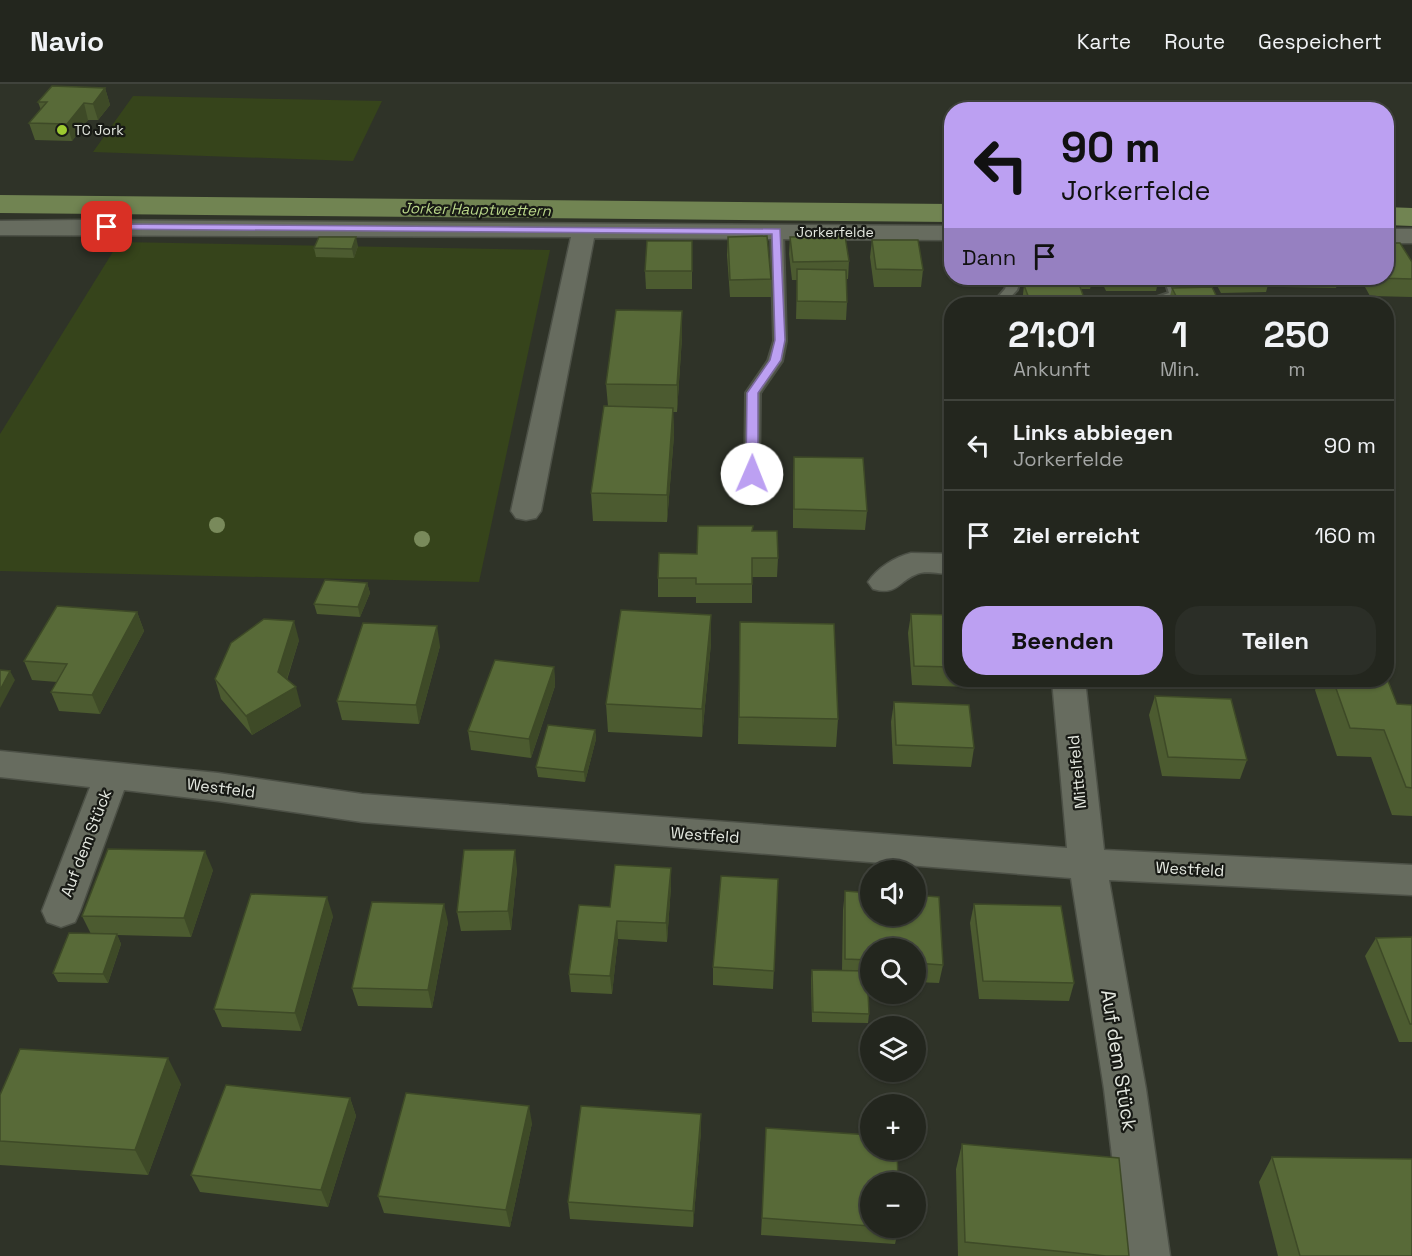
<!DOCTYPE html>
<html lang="de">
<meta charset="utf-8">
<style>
:root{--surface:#23261e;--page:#2b2e27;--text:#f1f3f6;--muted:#a3a5a4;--line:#40433c;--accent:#bca0f2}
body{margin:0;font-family:"Space Grotesk",sans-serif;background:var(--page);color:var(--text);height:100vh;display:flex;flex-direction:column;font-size:22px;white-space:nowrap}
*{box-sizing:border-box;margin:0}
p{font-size:20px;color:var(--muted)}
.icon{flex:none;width:33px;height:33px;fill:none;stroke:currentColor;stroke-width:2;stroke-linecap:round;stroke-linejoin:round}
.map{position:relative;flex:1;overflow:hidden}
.sheet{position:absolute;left:944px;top:213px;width:450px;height:390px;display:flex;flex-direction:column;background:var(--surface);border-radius:24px;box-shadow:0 2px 4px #0004,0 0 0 2px var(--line)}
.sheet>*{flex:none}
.top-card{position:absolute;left:944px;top:18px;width:450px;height:183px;border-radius:24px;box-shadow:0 2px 4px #0004,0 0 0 2px var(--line);background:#bca0f2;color:#111;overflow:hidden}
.fabs{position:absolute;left:860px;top:776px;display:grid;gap:12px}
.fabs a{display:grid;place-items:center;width:66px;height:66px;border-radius:50%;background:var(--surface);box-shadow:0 2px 4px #0004,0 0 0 2px var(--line);font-size:30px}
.pin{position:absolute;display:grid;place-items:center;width:51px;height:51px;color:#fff;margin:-26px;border-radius:12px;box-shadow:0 3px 9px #0006}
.me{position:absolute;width:66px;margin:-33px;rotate:1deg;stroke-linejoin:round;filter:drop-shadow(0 0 4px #0008)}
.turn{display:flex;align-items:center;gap:21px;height:126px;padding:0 18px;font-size:27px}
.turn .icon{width:78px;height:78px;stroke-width:2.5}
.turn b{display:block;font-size:42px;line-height:51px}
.then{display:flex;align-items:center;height:57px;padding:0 18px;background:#0003;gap:12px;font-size:22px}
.eta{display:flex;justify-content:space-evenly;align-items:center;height:102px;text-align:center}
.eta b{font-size:36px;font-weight:600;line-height:42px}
.primary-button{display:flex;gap:12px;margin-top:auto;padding:12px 18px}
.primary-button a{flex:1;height:69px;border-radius:24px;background:var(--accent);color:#111;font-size:24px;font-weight:600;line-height:69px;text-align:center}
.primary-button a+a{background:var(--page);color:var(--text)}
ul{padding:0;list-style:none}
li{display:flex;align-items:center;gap:18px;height:90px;padding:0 18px;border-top:2px solid var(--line)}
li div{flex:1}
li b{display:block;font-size:22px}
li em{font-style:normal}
header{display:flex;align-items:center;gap:36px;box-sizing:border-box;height:84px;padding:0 30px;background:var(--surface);border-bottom:2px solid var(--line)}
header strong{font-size:28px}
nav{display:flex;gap:33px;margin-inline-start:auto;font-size:21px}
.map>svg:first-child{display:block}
.green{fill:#36441b}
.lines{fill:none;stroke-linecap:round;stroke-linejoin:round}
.canal{fill:#718452;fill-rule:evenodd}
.service-casing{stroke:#4c5046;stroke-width:4}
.minor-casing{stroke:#4c5046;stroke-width:3}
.service{fill:#676c5f;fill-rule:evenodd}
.minor{fill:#676c5f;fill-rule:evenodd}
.tree{fill:#798a5b}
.wall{fill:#4c5b30}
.shaded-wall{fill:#3e4a27}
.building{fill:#586a38;stroke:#3e4a27;stroke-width:1.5}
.route{fill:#bca0f2;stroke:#7a689d;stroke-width:1.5}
.poi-dot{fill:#9dca30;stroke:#181a15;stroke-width:2}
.labels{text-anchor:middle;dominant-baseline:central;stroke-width:4.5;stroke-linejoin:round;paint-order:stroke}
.far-poi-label{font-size:14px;fill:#e4e8e0;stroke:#181a15;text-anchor:start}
.far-street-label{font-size:14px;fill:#e4e8e0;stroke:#181a15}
.far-water-label{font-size:15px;font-style:italic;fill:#b9d689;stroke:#181a15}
.street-label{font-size:16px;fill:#e4e8e0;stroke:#181a15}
.near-street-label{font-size:20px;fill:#e4e8e0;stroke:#181a15}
</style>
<header>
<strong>Navio</strong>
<nav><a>Karte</a><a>Route</a><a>Gespeichert</a></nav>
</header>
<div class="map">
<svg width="1412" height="1172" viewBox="0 0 1412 1172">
<rect width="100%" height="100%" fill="#2f3328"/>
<g class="green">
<path d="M133,12L382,17L353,77L93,68Z"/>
<path d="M119,158L550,166L479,498L0,487V350Z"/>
</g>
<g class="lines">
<g class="canal">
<path d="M0,111L951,120V138L0,129Z"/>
<path d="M1386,123L1412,124V142L1386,141Z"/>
</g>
<g class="service-casing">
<g id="service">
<path d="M777,144L783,147L786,257L782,277L760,309L759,390L752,394L745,390L746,309L768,277L774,257L771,147Z"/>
<path d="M1009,194H1021L1017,206L1004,220H992L1005,205Z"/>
<path d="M1164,194H1176L1182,211L1180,214L1160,220H1143L1145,217L1169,209Z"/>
</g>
</g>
<g class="minor-casing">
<g id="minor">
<path d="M83,136L951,142V156L594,154L541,427L536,434L526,436L516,434L511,427L571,153L0,151V137Z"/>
<rect x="1386" y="145" width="26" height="14"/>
<path d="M911,469L951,470V490C941,490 925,486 917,490C898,497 898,512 873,505L868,498C877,484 895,473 911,469Z"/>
<path d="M1052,596H1085L1104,766L1412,781V811L1109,796L1146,1005L1170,1172H1124L1104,1005L1071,794L362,738L218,717L124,706L80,827L75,838L61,843L47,838L42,827L90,703L0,693V667L218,689L362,710L1067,764Z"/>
</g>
</g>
<use href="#service" class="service"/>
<use href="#minor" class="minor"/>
</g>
<g class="tree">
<circle cx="217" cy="441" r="8"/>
<circle cx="422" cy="455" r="8"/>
</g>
<g class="wall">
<path d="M105,4L110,21L98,36H88L72,57L35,56L29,39L41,26L38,18Z"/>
<path d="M728,153L771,195V213H730L727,171Z"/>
<path d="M790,153L849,177L848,195H846L847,218L846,236L796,235L797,196H792L789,170Z"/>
<path d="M872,156L923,186L921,203H874L870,173Z"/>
<path d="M692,157V205H646L645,187Z"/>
<path d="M358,162L354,174L316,173L314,164Z"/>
<path d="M1412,178V213L1370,212L1360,194H1386Z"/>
<path d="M957,194H1009V195H958Z"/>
<path d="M1033,194H1093L1090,205H1081L1086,220H1022L1024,201H1032Z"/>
<path d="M1100,194H1159L1156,207H1106Z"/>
<path d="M1213,194H1270L1266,208L1221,209Z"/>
<path d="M1277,194H1339L1336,204L1282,203Z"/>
<path d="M1172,204L1220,220H1168Z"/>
<path d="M682,227V253L677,328H673L674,351L667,438L593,437L591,409L608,322L606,300Z"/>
<path d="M794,373L867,427L865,446L793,444V392Z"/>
<path d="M752,447L778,474L777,493H752V519H696V513H658V494L697,470Z"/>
<path d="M367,499L370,509L360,533L317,530L314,520Z"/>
<path d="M137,528L144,547L100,630L59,627L51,608L57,598L32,596L24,577Z"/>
<path d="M911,530L951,531V596H1031L1028,605L912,601L908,549Z"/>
<path d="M711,531V559L702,653L608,648L606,620Z"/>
<path d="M740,538L838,635L836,663L738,660Z"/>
<path d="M299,556L287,596L301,622L252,651L221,615L215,595Z"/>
<path d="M440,562L419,640L342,636L337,617Z"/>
<path d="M554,583L555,602L531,674L471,666L468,647Z"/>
<path d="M1139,596H1203L1202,600L1140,598Z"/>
<path d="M1320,596H1386L1397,620L1412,621V732L1392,731L1371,673L1337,672L1315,606Z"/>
<path d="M1155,612L1247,676L1240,695L1162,692L1149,631Z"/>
<path d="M894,618L974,664L971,683L893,680L891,638Z"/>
<path d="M595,646L596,655L585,698L538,693L536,683Z"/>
<path d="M671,784V802L667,858L618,855L612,910L571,908L569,890L610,823Z"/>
<path d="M517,785L511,846L461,847L457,828Z"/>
<path d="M213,786L191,853L117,851L121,860L108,899L58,898L53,889L91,850L82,832Z"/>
<path d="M778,795L773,905L713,901V883Z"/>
<path d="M845,807L943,881L939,899L915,898V864H870V895H867L869,930L868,939L812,938L811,895L812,886H842L843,826Z"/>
<path d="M974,820L1074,899L1069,917L979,915L970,839Z"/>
<path d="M333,832L301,947L222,943L214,925Z"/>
<path d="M448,838L432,924L358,922L352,904Z"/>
<path d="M1412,853V958H1399L1365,872L1376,854Z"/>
<path d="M181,1000L148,1091L0,1081V1011Z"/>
<path d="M350,1014L356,1032L328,1123L200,1108L191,1091Z"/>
<path d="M532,1039L510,1143L384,1129L378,1112Z"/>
<path d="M766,1044L870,1098V1143H899L895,1160L761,1151Z"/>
<path d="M701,1047L693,1143L570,1135L568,1118Z"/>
<path d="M962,1060L1129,1172H958L956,1085Z"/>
<path d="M1272,1073L1412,1172H1278L1259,1098Z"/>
</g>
<g class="shaded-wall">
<path d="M105,4L110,21L98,36L93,20Z"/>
<path d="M84,19L88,36L72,57L67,40Z"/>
<path d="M356,153L358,162L354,174L352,165Z"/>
<path d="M682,227V253L677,328V301Z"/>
<path d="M673,324L674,351L667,438V411Z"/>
<path d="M367,499L370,509L360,533L358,523Z"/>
<path d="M137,528L144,547L100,630L92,611Z"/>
<path d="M711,531V559L702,653V625Z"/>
<path d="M294,537L299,556L283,607L278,588Z"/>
<path d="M437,542L440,562L419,640L416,621Z"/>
<path d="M554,583L555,602L531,674L529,655Z"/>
<path d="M10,587L15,596L0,624V606Z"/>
<path d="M296,603L301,622L252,651L246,632Z"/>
<path d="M595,646L596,655L585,698L584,688Z"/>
<path d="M515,766L517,785L511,846L508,827Z"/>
<path d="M205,767L213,786L191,853L184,834Z"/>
<path d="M671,784V802L667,858L666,839Z"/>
<path d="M327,813L333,832L301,947L295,929Z"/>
<path d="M444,820L448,838L432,924L428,906Z"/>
<path d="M617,837L618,855L612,910L610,892Z"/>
<path d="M117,850L121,860L108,899L103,890Z"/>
<path d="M168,974L181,1000L148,1091L135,1066Z"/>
<path d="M350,1014L356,1032L328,1123L321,1106Z"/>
<path d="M529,1022L532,1039L510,1143L506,1126Z"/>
<path d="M701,1030V1047L693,1143V1127Z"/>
</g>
<g class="building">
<path d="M52,2L105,4L93,20L84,19L67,40L29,39L47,18H38Z"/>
<path d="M767,152L771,195L730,196L728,153Z"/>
<path d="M845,152L849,177L793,178L790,153Z"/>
<path d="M319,153H356L352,165L314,164Z"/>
<path d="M872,156H918L923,186L876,185Z"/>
<path d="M647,157H692V187H645Z"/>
<path d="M1386,159H1400L1412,178V195L1377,194H1376H1386Z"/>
<path d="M797,185L846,186L847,218L797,217Z"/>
<path d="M1039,194H1077L1086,220H1031L1024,201H1041Z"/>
<path d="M1212,203L1220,220H1180L1172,204Z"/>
<path d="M616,226L682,227L677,301L606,300Z"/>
<path d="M604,322L673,324L667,411L591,409Z"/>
<path d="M794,373L863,374L867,427L794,425Z"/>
<path d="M698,442H753L752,447H777L778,474H752V500H696V494H658L659,469L697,470Z"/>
<path d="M325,496L367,499L358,523L314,520Z"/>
<path d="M57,522L137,528L92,611L51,608L67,580L24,577Z"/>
<path d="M621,526L711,531L702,625L606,620Z"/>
<path d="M911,530L951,531V583L914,582Z"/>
<path d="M264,535L294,537L278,588L296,603L246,632L215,595L231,559Z"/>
<path d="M740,538L834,540L838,635L739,633Z"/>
<path d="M363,539L437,542L416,621L337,617Z"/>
<path d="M495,576L554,583L529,655L468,647Z"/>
<path d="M0,586L10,587L0,606Z"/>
<path d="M1386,592L1397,620L1412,621V704L1406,703L1384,646L1350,644L1333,596H1386Z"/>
<path d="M1155,612L1231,615L1247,676L1168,673Z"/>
<path d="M894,618L969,621L974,664L896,661Z"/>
<path d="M548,641L595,646L584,688L536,683Z"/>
<path d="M108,765L205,767L184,834L82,832Z"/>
<path d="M464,766H515L508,827L457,828Z"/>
<path d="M615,781L671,784L666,839L617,837L610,892L569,890L579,821L610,823Z"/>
<path d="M721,792L778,795L774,887L713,883Z"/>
<path d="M845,807L870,809V831H915V811L939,813L943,881L915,879V864H870V876L845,875Z"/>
<path d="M251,810L327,813L295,929L214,925Z"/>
<path d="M372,818L444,820L428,906L352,904Z"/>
<path d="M974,820L1061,822L1074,899L983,897Z"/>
<path d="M69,849L117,850L103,890L53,889Z"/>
<path d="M1412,853V940H1410L1376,854Z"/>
<path d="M812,886L867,887L869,930L813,928Z"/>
<path d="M20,965L168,974L135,1066L0,1057V1011Z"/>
<path d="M226,1001L350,1014L321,1106L191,1091Z"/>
<path d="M406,1009L529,1022L506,1126L378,1112Z"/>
<path d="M581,1022L701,1030L693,1127L568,1118Z"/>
<path d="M766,1044L870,1051V1065H897L898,1098H870V1142L762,1134Z"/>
<path d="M962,1060L1119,1074L1129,1172H1106L965,1158Z"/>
<path d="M1272,1073L1412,1075V1172H1300Z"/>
</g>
<path class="route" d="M107,140L780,145L785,256L781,276L758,309V390L752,393L746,390L747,309L770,276L775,256L772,150L104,145L102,143Z"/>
<circle class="poi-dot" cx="62" cy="46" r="6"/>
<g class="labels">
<g class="far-poi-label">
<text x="74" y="46">TC Jork</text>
</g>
<g class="far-street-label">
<text x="835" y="148">Jorkerfelde</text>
</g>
<g class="far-water-label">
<text transform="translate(476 125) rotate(1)">Jorker Hauptwettern</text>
</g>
<g class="street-label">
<text transform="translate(1077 688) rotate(-96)">Mittelfeld</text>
<text transform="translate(221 704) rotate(7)">Westfeld</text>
<text transform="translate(705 751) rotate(4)">Westfeld</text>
<text transform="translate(86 759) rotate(-69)">Auf dem Stück</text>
<text transform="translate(1190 785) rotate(3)">Westfeld</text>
</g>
<g class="near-street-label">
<text transform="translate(1119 976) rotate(81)">Auf dem Stück</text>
</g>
</g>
</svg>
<div class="fabs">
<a><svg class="icon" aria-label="sound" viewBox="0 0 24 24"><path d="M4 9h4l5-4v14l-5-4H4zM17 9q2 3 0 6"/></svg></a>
<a><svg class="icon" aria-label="search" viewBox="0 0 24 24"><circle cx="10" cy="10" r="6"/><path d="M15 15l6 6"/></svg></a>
<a><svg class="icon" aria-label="layers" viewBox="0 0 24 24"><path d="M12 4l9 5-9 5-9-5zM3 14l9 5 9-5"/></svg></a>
<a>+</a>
<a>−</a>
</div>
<div class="pin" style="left:107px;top:143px;background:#d93025"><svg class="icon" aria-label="arrive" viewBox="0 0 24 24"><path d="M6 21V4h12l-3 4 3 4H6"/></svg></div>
<svg class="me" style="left:752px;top:390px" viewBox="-20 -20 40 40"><circle r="19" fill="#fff"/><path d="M0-13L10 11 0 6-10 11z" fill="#bca0f2"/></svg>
<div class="top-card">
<div class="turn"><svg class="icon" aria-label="left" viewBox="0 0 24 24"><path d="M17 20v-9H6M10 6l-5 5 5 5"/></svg><div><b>90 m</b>Jorkerfelde</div></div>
<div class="then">Dann<svg class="icon" aria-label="arrive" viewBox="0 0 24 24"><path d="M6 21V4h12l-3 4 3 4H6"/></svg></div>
</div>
<section class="sheet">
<div class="eta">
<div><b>21:01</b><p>Ankunft</p></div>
<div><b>1</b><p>Min.</p></div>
<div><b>250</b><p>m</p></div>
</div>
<ul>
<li><svg class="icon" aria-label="left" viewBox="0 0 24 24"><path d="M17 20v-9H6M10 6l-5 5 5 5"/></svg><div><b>Links abbiegen</b><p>Jorkerfelde</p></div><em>90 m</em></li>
<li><svg class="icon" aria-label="arrive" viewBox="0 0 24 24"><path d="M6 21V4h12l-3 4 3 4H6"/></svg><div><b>Ziel erreicht</b></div><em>160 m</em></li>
</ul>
<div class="primary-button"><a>Beenden</a><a>Teilen</a></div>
</section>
</div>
